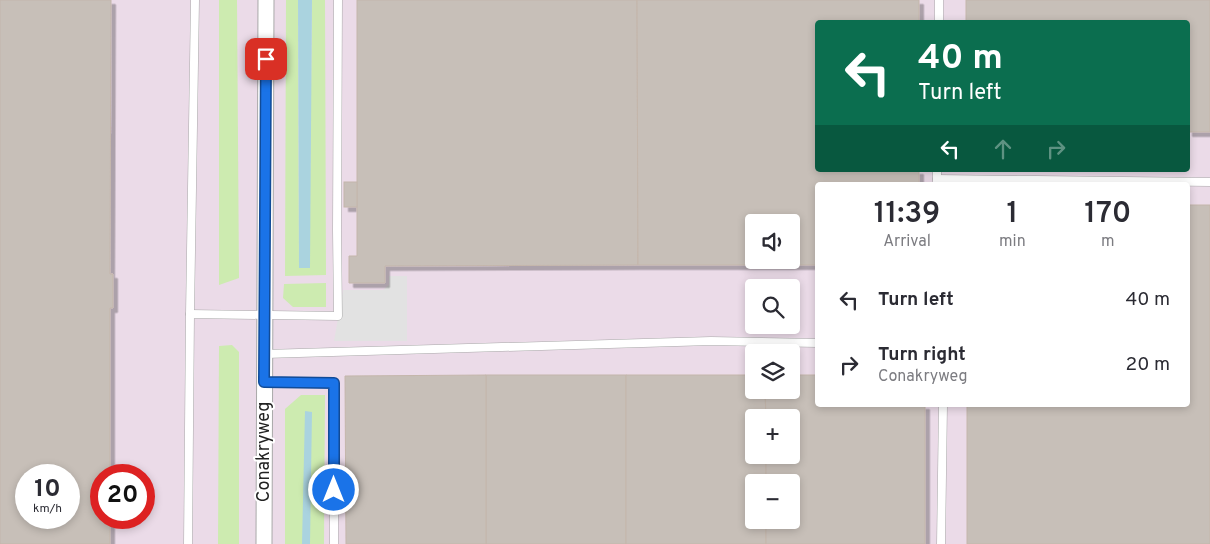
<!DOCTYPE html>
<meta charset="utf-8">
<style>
:root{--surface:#fff;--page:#f2f2f3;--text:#2b2b33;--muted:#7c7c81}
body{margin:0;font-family:Overpass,sans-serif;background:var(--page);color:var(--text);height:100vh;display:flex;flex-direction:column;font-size:19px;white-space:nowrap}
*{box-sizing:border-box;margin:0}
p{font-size:16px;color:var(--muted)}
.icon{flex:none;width:28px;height:28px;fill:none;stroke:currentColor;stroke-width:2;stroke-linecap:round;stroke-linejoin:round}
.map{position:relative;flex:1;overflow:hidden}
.panel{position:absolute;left:815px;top:182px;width:375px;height:225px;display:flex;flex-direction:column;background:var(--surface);border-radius:5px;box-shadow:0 2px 8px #0003}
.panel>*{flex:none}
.guide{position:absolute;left:815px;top:20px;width:375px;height:152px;border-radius:5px;box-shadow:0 2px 8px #0003;background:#0b6e4f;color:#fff;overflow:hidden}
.fabs{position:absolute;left:745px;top:214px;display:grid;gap:10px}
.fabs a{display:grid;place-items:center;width:55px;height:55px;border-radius:5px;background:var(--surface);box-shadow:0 2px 8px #0003;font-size:25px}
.speed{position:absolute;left:15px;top:464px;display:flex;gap:10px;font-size:25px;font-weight:700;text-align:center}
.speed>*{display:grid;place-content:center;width:65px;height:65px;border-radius:50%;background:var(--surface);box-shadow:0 2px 8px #0003;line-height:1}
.speed small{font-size:12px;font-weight:400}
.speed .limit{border:8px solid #d22;background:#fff;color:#111}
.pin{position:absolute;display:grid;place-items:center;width:42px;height:42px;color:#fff;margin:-21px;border-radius:10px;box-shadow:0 2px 8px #0006}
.me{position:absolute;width:55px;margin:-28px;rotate:0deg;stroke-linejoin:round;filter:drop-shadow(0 0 4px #0008)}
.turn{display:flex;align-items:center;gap:18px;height:105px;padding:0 20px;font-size:22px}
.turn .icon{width:65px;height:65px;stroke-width:2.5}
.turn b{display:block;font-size:35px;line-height:42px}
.lanes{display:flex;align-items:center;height:48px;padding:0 20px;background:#0003;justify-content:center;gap:25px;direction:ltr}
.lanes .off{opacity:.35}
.eta{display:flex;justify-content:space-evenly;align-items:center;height:85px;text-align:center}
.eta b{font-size:30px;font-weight:600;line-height:35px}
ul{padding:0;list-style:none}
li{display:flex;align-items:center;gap:15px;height:65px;padding:0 20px}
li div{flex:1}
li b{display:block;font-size:19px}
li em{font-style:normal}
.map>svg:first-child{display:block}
.industrial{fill:#ebdbe8;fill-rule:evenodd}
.grass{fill:#cdebb0}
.parking{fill:#e2e2e2}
.water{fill:#aad3df}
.building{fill:#c7bfb8;stroke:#c4b6ab;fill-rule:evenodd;filter:url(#shadow)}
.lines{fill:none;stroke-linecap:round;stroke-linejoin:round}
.service-casing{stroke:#a9a9a9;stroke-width:9}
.minor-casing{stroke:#a9a9a9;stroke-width:17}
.service{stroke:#fff;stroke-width:8}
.minor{stroke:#fff;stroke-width:15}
.route-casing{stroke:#114b97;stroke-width:12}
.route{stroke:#1a73e8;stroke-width:9}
.labels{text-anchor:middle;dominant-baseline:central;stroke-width:4;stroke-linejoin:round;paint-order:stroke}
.street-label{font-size:18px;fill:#222;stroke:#fff}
</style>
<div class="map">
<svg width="1210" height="544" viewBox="0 0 1210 544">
<defs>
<filter id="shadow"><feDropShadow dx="4.5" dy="4.5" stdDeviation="0" flood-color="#0004"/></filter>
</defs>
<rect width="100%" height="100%" fill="#f2efe9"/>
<path class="industrial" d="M0,0H1210V544H0ZM818,22H1188V170H818ZM818,185H1188V405H818ZM754,222H791V260H754ZM754,288H791V325H754ZM754,352H791V390H754ZM754,418H791V455H754ZM26,475H69V518H26ZM101,475H144V518H101ZM754,482H791V520H754Z"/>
<g class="grass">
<path d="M219,0H237L239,278L219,285Z"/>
<path d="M286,0H298L299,268H309L312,0H325L326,275L285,276Z"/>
<path d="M326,283V307H293L283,298L284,284Z"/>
<path d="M232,345L239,352V544H218L219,346Z"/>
<path d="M301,395H325L324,544H285V409Z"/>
</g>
<path class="parking" d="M389,276H407V341H334L343,290H383L389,285Z"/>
<g class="water">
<path d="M298,0H312L310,268H299Z"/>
<path d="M305,411L312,412L310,544H302Z"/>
</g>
<g class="building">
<path d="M0,0H111L110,274H113V308H110V475H101V518H110V544H0ZM26,475H69V518H26Z"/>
<path d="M357,0H637L638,265L385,266V283H349V256H357Z"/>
<path d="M637,0H919V22H818V170H919V185H818V265H638ZM754,222H791V260H754Z"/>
<path d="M966,0H1210V132H1188V22H966Z"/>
<rect x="344" y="182" width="13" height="25"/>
<path d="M1188,205H1210V544H967V405H1188Z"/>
<rect x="486" y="375" width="140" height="169"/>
<path d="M486,375V544H346L345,376Z"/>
<path d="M626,375H754V390H765L766,418H754V455H766V482H754V520H766V544H626Z"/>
<path d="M791,375H818V405H925V544H766V520H791V482H766V455H791V418H766L765,390H791Z"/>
</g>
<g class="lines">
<g class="service-casing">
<g id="service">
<path d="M939,22V0"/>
<path d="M937,170V185"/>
<path d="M937,179L1210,182"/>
<path d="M190,314L195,0"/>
<path d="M265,354L711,341L818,343"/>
<path d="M265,382L334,383V544"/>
<path d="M188,544L190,314L338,316L337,230L338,0"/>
<path d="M941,544L943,405"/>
</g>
</g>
<g class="minor-casing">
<path id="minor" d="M264,544L266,0"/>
</g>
<use href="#service" class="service"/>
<use href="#minor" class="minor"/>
</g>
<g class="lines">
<g class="route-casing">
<path id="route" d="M266,59L264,382L334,383V490"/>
</g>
<use href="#route" class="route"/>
</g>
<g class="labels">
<g class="street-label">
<text transform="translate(264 452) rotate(-90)">Conakryweg</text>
</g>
</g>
</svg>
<div class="fabs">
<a><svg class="icon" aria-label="sound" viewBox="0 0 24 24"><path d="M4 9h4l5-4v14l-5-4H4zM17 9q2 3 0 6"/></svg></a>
<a><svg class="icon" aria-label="search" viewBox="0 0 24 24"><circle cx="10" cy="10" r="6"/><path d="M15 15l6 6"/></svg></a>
<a><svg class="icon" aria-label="layers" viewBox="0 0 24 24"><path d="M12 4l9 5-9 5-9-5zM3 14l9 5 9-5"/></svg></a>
<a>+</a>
<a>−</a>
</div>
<div class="speed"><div>10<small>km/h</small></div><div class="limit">20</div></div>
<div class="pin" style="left:266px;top:59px;background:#d93025"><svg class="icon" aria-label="arrive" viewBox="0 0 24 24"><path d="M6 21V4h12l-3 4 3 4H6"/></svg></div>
<svg class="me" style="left:334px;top:490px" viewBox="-20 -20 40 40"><circle r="17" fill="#1a73e8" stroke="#fff" stroke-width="3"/><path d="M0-11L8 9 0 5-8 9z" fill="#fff"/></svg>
<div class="guide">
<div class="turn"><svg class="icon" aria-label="left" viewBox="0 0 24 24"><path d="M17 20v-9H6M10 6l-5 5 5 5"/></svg><div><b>40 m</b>Turn left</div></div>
<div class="lanes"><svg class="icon" aria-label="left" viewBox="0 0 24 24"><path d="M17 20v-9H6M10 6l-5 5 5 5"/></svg><svg class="icon off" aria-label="ahead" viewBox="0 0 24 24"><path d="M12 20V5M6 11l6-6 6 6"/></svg><svg class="icon off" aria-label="right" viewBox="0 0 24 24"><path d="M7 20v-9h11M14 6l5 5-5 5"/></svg></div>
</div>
<section class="panel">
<div class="eta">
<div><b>11:39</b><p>Arrival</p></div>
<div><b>1</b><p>min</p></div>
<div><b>170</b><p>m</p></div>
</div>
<ul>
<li><svg class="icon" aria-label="left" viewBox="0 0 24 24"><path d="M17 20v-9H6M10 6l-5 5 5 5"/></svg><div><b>Turn left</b></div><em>40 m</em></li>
<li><svg class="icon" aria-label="right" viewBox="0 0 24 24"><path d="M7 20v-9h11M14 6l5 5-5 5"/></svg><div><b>Turn right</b><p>Conakryweg</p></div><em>20 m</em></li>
</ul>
</section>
</div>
